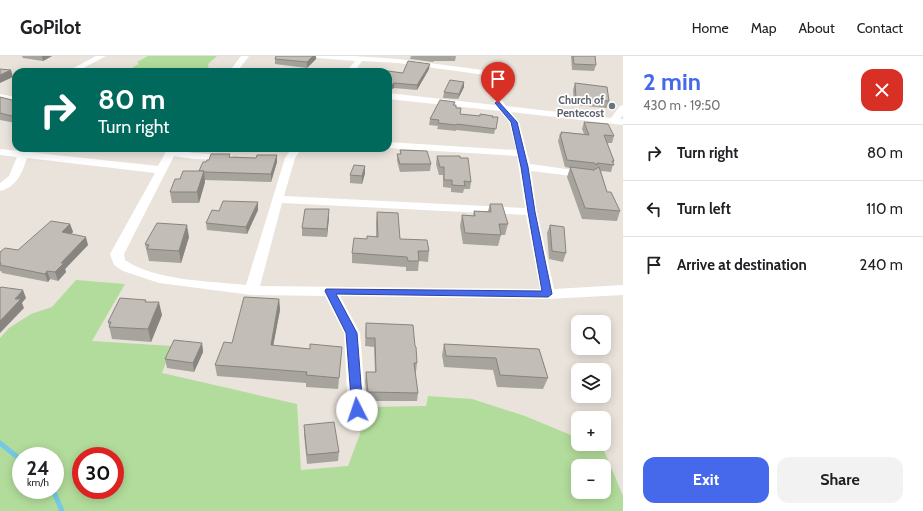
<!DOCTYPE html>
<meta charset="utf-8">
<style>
:root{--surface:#fff;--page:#f2f2f2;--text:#202124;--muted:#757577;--line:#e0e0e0;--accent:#4668eb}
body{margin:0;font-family:Cabin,sans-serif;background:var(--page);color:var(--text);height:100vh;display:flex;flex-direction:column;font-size:15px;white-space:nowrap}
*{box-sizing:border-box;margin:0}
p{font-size:13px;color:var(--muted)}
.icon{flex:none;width:22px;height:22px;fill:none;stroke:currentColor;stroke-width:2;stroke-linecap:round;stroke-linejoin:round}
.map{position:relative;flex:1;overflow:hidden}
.drawer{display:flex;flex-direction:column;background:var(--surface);width:300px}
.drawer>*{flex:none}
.hud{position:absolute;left:12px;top:12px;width:380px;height:84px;border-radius:12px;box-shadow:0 2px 10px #0003;background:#00695c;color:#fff;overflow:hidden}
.tools{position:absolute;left:571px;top:259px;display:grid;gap:8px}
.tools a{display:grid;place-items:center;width:40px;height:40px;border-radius:8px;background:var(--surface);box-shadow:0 2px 10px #0003;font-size:20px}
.speed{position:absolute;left:12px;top:391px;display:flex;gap:8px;font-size:20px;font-weight:700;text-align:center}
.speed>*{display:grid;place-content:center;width:52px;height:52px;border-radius:50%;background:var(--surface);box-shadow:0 2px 10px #0003;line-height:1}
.speed small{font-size:10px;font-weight:400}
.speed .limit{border:6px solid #d22;background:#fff;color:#111}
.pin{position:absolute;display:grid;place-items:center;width:34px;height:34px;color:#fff;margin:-41px -17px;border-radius:50% 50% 50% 0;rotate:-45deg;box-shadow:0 0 4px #0007}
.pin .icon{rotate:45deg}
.me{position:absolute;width:44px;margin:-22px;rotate:356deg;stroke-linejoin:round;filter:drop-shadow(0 0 3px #0008)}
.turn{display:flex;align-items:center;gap:14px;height:84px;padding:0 20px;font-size:18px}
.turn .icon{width:52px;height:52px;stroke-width:2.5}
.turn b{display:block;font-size:28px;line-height:34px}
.round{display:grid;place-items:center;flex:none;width:42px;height:42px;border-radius:12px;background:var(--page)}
.head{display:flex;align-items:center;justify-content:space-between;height:68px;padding:0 20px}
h1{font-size:24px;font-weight:800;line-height:30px;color:var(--accent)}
.button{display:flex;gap:8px;margin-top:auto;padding:8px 20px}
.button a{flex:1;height:46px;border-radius:12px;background:var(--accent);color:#fff;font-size:16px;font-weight:800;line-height:46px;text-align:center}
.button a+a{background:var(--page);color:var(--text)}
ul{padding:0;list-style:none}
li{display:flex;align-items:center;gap:12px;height:56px;padding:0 20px;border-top:1px solid var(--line)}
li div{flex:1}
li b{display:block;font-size:15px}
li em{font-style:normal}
header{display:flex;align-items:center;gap:24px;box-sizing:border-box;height:56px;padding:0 20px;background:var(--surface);border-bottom:1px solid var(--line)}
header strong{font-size:19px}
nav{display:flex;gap:22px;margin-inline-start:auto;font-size:14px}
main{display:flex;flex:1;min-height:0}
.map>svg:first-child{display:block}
.green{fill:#b2dc9b;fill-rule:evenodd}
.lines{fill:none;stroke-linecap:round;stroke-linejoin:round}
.stream{stroke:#75c9e4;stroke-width:5}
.street{fill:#fff;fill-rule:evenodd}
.wall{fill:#a7a39d}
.shaded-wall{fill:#88847f}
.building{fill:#c2bdb6;stroke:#88847f}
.route{fill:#4668eb;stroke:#2e4499}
.worship-dot{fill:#6b7280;stroke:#fff;stroke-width:1.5}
.labels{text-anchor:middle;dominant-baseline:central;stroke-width:3.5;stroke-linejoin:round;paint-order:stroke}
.far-worship-label{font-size:11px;font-weight:bold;fill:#5b616d;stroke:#fff;text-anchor:end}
</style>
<header>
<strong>GoPilot</strong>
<nav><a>Home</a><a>Map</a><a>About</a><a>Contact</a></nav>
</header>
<main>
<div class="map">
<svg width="623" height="455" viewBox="0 0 623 455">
<rect width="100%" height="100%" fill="#e9e3db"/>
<g class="green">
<path d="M148,0H217L208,8L209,13L212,16H124L139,8L137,6Z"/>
<path d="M76,224L125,228L92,285L172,290L162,317L297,348L301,414L348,410L370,351L426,350L428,340L472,343L525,360L578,382V388H592L603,392L623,440V455H0V282L9,272L31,258L52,251ZM21,400H55V434H21ZM81,400H115V434H81ZM578,410H604V436H578Z"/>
</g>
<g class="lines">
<g class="stream">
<path d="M0,387L21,404"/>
<path d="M53,434L62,455"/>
</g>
<g class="street">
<path d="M96,0H106L76,16H66Z"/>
<path d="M241,0H249L237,16H229Z"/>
<path d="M314,0H354L398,3L506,17L509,27C504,35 498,42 506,50L611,62L620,50L623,49V59L620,63H623V69L511,56L519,66L530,108L588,116L593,119L588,122L531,115L537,156L554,233L623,229V239L548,243L340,240L360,277L366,354L363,359L357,361L351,359L348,354L344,277L325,240L252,239L159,227L123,215L114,209L110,198L155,117L27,102C22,117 17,131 0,135V127L9,120L17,101L0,99V93L158,110L168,92H178L177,94L193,97L232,99L233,101L232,103L228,104L193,103L174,100L124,198L125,204C156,225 209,225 246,229L285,102L292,92H302L295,102L284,140L525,152L517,100L388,92V86L516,94L509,66L500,55L388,43V37L495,49L493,41L501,27L499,21L398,7L362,5L354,16H346L355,5L318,2ZM282,147L526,159L540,233L260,230Z"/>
<path d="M0,38L16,41V47L0,44Z"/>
</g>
</g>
<g class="wall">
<path d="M22,0H52L43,5L23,2Z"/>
<path d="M411,0H456L455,5H434L433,6L410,3Z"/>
<path d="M571,0H595L596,9L594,15L572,14Z"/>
<path d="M275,3H316L307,12L275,8Z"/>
<path d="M429,13L417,34L394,32L388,16L403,17Z"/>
<path d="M464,26V31L458,43L443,42L444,36Z"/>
<path d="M575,27L609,45L607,52L574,49L573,34Z"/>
<path d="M0,41L16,45V67L0,64Z"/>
<path d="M455,46L454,49H456V52L460,58L480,60L498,61L494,78L456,74V75L437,73L438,70L429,69L430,63Z"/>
<path d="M584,66L614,80L612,87H607L614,105L611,116L601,115L607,136L620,155L617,165L582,163L567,121L570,112L565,111L558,85L560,78H561V76L584,78L582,73Z"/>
<path d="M109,92H138L134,96L110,94Z"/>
<path d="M216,92H236L234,96H216Z"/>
<path d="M400,94L431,108L430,115L400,116L397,105V98H400Z"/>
<path d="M277,99V106L271,126L205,124V126L199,147H172L170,136L180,123L199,115L206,106L230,101L256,102Z"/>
<path d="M437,100L471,126L470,133H464L463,137L451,136V132L443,131V119H439L436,108Z"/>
<path d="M365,117L362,128L350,127V119Z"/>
<path d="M490,148L508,168L505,179H501L498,190L463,188L460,170L462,159L473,160L474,155H488Z"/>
<path d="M258,154L247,178L207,174L206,167L219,155Z"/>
<path d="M377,156L400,183L429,195L428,206L419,205L418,215H406V211L352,207V197L367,183L376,181V166Z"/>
<path d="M329,161L327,181L302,180V172Z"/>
<path d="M70,168L73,176L71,178L88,189L65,213L66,216L58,225L50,223L48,226L2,217L1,215H0V196L18,194Z"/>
<path d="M550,169L566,197L563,206L549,203L547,177Z"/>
<path d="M189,181L181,207L149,205L145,188Z"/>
<path d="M279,243L280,254L273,290L341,302L338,333L306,331V327L217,320L215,309L232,287Z"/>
<path d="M146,246L162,259L151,286L112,283L108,266Z"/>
<path d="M366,267L415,290L417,307L416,316H415L418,337L417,345H367L365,325L366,316H375L374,291L365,290Z"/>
<path d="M202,287L203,296L194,316L167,312L165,303Z"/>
<path d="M444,288L539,293L548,322L543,333L497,331L493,314L444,311L442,299Z"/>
<path d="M304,369L339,396L338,405L307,408L304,378Z"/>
</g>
<g class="shaded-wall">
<path d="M42,0H52L43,5Z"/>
<path d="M313,0H316V3L307,12V6Z"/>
<path d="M430,8L429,13L417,34V29Z"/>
<path d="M11,14L13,21L0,27V19Z"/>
<path d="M464,26V31L458,43L459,38Z"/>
<path d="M394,27V32L388,36V31Z"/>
<path d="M133,92H138L134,96Z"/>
<path d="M277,99V106L271,126V118Z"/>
<path d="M365,110V117L362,128V120Z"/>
<path d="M204,115L205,126L199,147L197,136Z"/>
<path d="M258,146V154L247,178L246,171Z"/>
<path d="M329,153V161L327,181V173Z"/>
<path d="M70,168L73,176L65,184L62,176Z"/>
<path d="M187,169L189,181L181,207L179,195Z"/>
<path d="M86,181L88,189L65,213L66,216L58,225L55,216L61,207Z"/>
<path d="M47,215L50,223L48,226L45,218Z"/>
<path d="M23,234L26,242L22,247L24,252L0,277V265L15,243Z"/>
<path d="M279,243L280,254L271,301V289Z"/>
<path d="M159,246L162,259L151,286L148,273Z"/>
<path d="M202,287L203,296L194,316L193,307Z"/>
</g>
<g class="building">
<path d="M276,0H313L307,6L275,3Z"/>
<path d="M573,0H595L596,9L574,8Z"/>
<path d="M408,5L430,8L417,29L394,27L388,31V16H378L380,14L403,17Z"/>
<path d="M0,13L11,14L0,19Z"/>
<path d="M82,14L99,16H77Z"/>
<path d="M450,24L464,26L459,38L444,36Z"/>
<path d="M575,27L607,31L609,45L576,42Z"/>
<path d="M0,41L16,45V61L0,57Z"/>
<path d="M440,44L455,46L453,49H456V52H461L460,58L480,60V58L493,60L492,61H498L496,73L457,68L456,69L438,67L439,64L430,63Z"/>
<path d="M584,66L608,68L614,80L604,79L614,105H612L614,109L597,107V109L594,107L567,104L560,78H562L561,76L589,79Z"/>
<path d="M400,94L427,95L431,108H400L397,98H401Z"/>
<path d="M211,98H230L229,101L256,102L257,99H277L271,118L204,116V115H199L203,106H206L207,104H209Z"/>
<path d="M437,100H460V102H468L471,126L464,125L465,130L452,129V124H444V111H440Z"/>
<path d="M354,109L365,110L362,120L350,119Z"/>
<path d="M570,111L594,114L599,111L607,136H611L620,155L585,152Z"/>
<path d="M183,115H204L197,136H170L175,123H180Z"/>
<path d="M223,145L258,146L246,171L206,167L212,154L219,155Z"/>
<path d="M490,148H502L508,168H499L501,179L465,177L462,159L475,160L474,155L491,156Z"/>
<path d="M305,153H329L327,173L302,172Z"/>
<path d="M377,156L398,157L400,183L427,184L429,195H418L419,205H408L407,201L352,197L354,182L367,183V180L378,181Z"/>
<path d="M51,165L70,168L62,176L86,181L61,207H64L55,216L47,215L45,218L0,209L1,207H0V196L5,192L18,194Z"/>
<path d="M157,167L187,169L179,195L147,193L149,189L145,188Z"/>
<path d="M550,169L564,171L566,197L552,195Z"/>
<path d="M1,231L23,234L15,243H21L0,265V232Z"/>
<path d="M244,241L279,243L271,289L310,293V288L342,291L339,322L306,319L307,316L215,309L224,286L232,287Z"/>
<path d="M120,242L146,244L145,246H159L148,273L109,271L111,266H108Z"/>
<path d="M366,267L413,269L415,290L416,291L417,307H414L418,337L368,336L366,316H376L375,282H366Z"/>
<path d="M174,284L202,287L193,307L165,303Z"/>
<path d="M444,288L539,293L548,322L500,319L496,302L446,300Z"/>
<path d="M334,366L339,396L307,399L304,369Z"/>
</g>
<path class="route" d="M498,45L517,66L528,111L535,156L552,238L548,241L336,238L357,277L363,354L361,357L357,358L353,357L352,354L346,277L325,235L326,233L542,235L528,156L521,111L511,66L495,47Z"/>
<circle class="worship-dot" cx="612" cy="50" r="4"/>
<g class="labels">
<g class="far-worship-label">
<text x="604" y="44">Church of<tspan x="604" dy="13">Pentecost</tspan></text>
</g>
</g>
</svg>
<div class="tools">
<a><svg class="icon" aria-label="search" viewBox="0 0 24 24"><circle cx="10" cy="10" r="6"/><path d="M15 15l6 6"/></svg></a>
<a><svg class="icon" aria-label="layers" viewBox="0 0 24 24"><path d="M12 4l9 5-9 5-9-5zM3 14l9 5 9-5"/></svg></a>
<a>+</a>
<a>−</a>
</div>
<div class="speed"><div>24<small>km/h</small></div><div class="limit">30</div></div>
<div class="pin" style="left:498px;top:47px;background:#d93025"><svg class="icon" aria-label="arrive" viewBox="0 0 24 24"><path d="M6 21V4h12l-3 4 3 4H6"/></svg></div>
<svg class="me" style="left:357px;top:354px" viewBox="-20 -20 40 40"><circle r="19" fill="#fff"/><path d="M0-13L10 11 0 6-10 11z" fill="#4668eb"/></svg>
<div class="hud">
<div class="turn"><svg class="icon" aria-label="right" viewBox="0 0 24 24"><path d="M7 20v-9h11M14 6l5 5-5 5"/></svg><div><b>80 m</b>Turn right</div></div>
</div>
</div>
<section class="drawer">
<div class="head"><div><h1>2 min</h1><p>430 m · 19:50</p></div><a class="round" style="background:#d93025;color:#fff"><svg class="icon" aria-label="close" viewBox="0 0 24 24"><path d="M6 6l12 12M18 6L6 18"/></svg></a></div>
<ul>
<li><svg class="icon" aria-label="right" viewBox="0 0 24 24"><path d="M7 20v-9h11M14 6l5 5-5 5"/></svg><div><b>Turn right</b></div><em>80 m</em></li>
<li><svg class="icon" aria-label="left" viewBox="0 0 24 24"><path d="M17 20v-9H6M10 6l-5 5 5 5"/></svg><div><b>Turn left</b></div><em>110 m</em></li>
<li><svg class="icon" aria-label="arrive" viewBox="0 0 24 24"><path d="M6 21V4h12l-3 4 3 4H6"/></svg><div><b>Arrive at destination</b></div><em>240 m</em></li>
</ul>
<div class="button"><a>Exit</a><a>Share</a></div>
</section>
</main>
